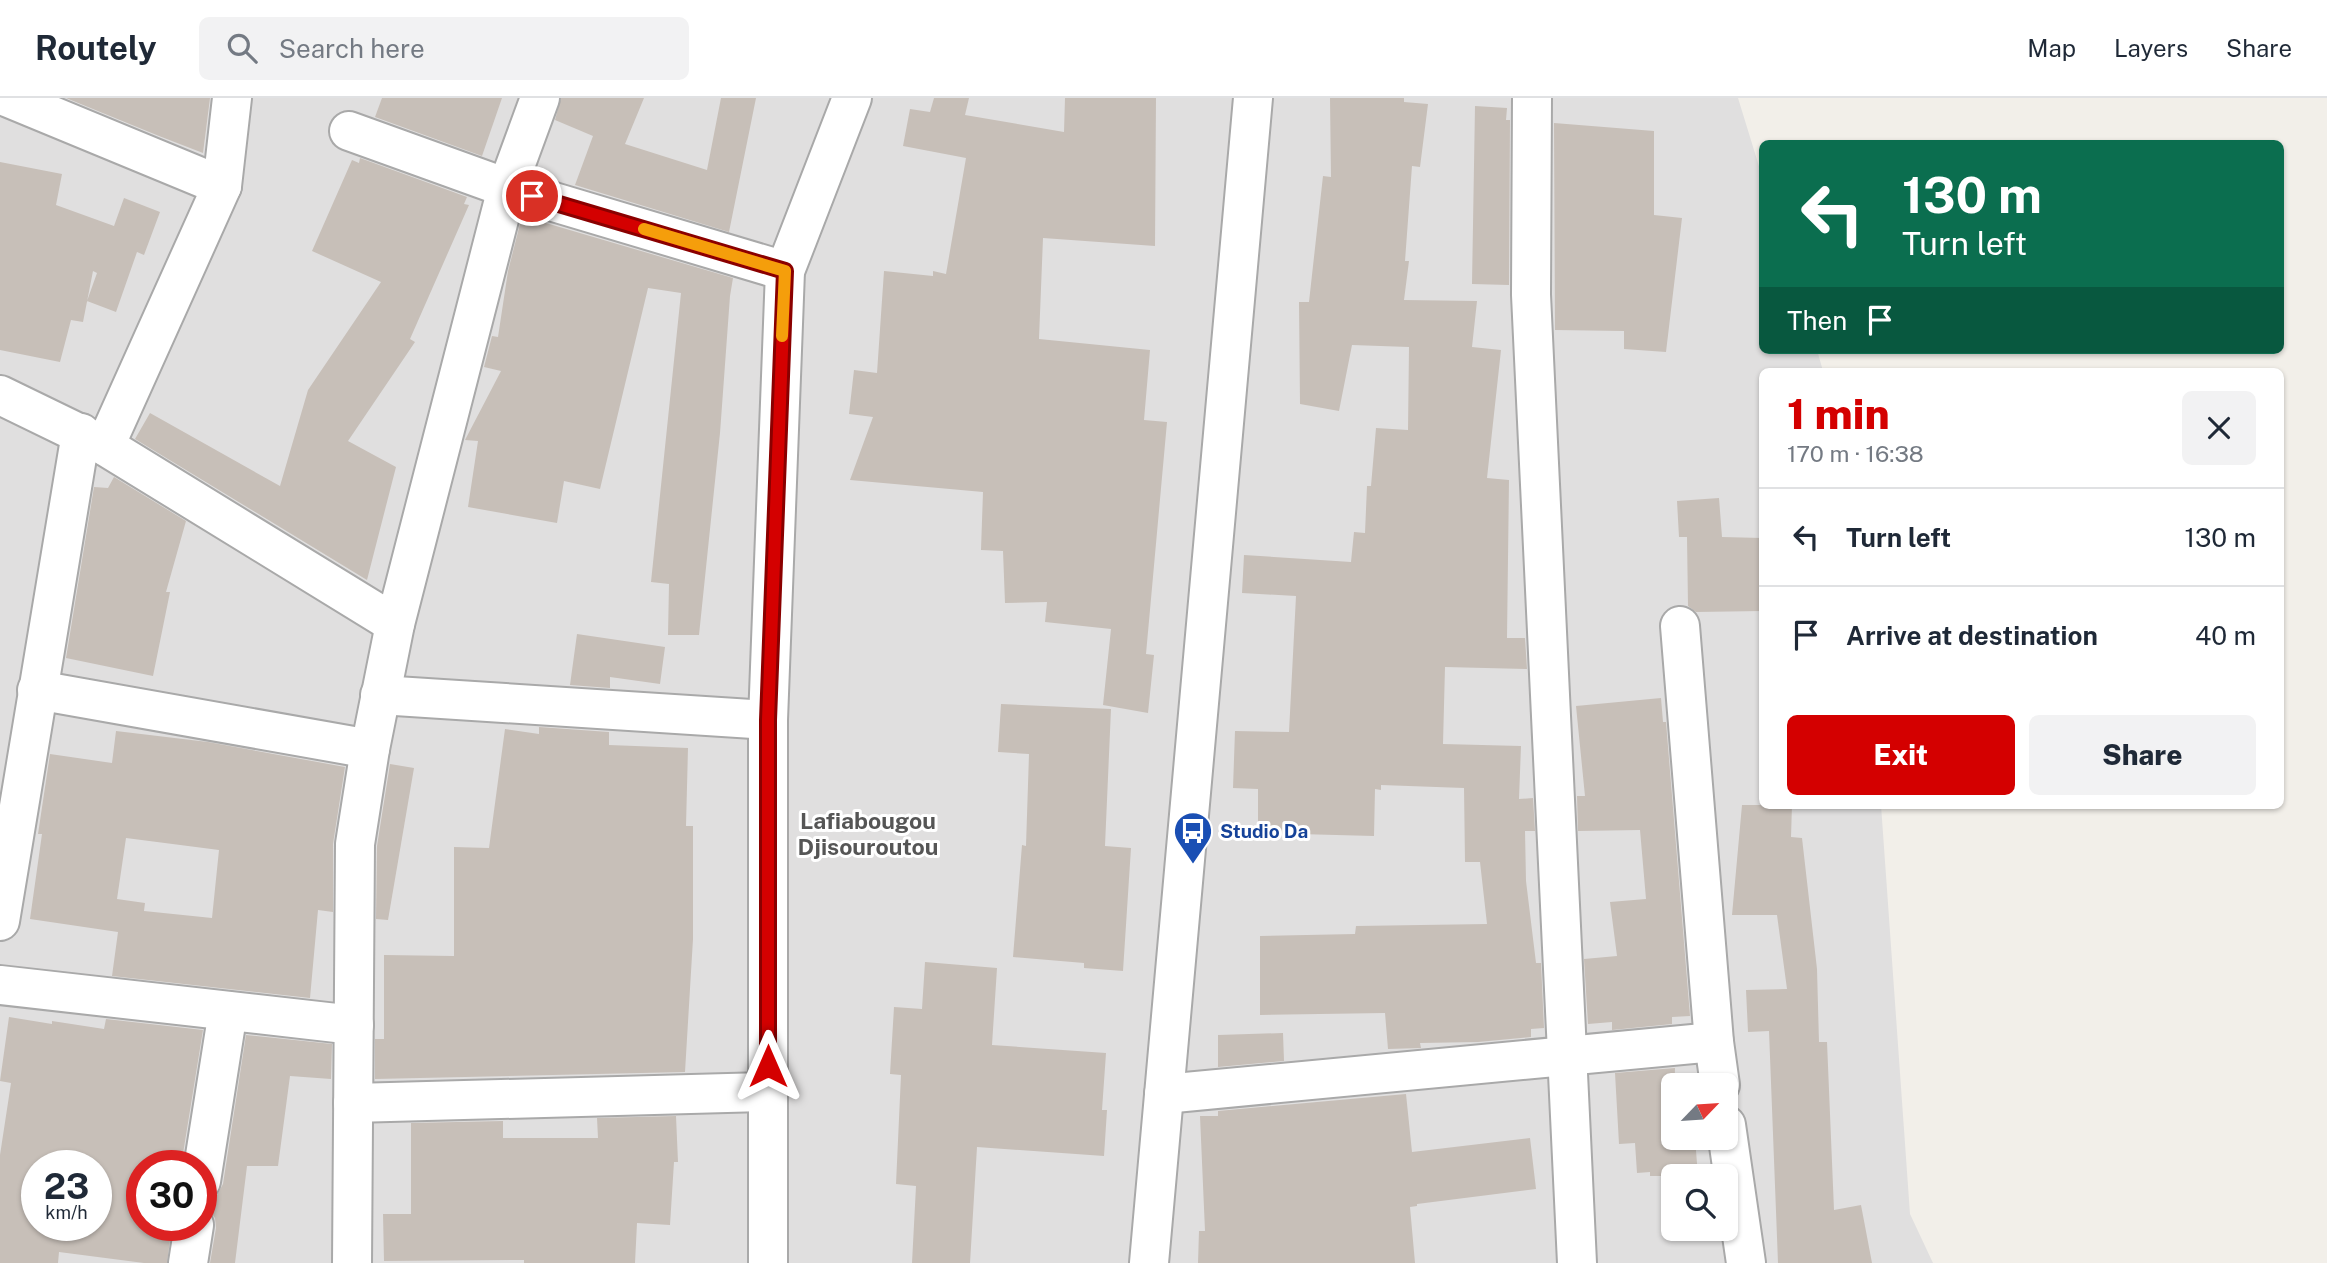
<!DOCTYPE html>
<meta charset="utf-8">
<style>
:root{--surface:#fff;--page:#f2f2f3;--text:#1f2937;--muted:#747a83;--line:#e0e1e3;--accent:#d40000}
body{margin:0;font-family:"Public Sans",sans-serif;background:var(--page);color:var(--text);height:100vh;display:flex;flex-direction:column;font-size:26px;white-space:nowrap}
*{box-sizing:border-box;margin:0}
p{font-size:23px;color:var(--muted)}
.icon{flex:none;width:38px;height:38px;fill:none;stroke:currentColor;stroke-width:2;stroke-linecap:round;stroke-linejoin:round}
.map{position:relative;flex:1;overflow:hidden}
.details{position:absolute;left:1759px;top:270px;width:525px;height:441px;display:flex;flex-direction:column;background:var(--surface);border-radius:10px;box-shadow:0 2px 5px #0004}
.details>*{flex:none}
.banner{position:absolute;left:1759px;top:42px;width:525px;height:214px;border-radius:10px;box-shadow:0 2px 5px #0004;background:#0b6e4f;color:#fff;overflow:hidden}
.needle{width:46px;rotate:65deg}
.tools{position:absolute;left:1661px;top:975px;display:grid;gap:14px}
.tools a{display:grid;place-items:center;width:77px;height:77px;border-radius:10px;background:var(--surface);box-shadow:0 2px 5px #0004;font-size:35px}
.speed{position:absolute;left:21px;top:1052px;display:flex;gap:14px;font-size:35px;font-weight:700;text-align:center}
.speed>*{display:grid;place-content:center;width:91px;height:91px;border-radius:50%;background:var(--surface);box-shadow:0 2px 5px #0004;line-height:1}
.speed small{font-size:18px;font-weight:400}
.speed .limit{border:10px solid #d22;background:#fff;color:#111}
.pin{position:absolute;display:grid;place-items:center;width:60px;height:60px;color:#fff;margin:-30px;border:4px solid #fff;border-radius:50%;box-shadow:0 2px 7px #0007}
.me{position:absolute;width:77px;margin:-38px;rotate:0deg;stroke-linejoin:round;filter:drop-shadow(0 0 5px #0008)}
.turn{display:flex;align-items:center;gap:24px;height:147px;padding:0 28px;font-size:32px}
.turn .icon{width:91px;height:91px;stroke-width:2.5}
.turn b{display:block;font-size:49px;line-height:60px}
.then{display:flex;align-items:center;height:66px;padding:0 28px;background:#0003;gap:14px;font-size:26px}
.round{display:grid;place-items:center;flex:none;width:74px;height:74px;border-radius:10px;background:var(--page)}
.head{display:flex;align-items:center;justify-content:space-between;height:119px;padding:0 28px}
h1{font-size:42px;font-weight:800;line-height:52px;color:var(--accent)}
.primary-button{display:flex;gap:14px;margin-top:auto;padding:14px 28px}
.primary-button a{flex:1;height:80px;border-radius:10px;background:var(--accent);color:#fff;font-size:28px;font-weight:800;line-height:80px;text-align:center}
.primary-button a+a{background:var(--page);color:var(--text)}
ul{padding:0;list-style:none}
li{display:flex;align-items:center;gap:21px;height:98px;padding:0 28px;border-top:2px solid var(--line)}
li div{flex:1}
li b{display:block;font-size:26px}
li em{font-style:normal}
header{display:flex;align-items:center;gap:42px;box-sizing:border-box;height:98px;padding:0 35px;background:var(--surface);border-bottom:2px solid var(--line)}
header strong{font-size:33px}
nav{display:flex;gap:38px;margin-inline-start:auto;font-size:24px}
.search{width:490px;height:63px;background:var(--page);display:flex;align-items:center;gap:18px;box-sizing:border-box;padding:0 24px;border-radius:10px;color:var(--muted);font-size:26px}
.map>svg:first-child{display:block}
.residential{fill:#e0dfdf;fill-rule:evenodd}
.building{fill:#c7bfb8;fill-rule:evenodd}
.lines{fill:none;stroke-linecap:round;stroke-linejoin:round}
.street-casing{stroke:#a9a9a9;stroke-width:42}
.street{stroke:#fff;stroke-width:38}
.route-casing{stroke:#8a0000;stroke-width:18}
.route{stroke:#d40000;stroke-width:12}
.slow{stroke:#f59e0b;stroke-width:12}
.labels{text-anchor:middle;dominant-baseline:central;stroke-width:6;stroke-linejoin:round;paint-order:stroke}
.transit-label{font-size:19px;font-weight:bold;fill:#164399;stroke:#fff;text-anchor:start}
.quarter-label{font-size:23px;font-weight:bold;fill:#555;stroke:#fff}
</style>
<header>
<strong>Routely</strong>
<div class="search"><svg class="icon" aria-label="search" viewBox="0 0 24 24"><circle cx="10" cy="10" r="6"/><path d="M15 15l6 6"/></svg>Search here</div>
<nav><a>Map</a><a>Layers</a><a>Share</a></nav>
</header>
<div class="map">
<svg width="2327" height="1165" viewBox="0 0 2327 1165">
<rect width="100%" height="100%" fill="#f2efe9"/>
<path class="residential" d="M0,0H1738L1762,78V252H1817L1823,273H1762V707H1881L1910,1116L1933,1165H0ZM1673,987H1726V1040H1673ZM37,1068H96V1127H37ZM142,1068H201V1127H142ZM1673,1078H1726V1130H1673Z"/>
<g class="building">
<path d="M66,0H210L203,55L159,38Z"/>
<path d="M382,0H502L482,58L375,19Z"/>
<path d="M561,0H644L625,46L707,72L721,0H756L729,134L575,87L593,38L555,22Z"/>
<path d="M934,0H969L965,17L1064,34L1065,0H1156L1155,148L1043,140L1039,241L1150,252L1144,322L1167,324L1146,556L1154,557L1148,615L1103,607L1111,531L1045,524L1047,504L1005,505L1003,453L981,452L983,394L850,382L873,319L849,316L854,272L877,275L884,173L933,178V173L946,176L966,60L903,48L910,11L930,14Z"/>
<path d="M1330,0H1404V4L1428,6L1420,69L1412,68L1405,163H1409L1404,202L1477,203L1472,249L1501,252L1487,380L1509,382L1507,540H1525L1527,571L1445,569L1443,646L1521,648L1519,701L1533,700L1535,733H1525L1526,783L1536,865H1541L1544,930L1531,931V939L1478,944L1420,945L1421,950L1388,951L1385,915L1260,917V838L1355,836L1356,828L1487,826L1480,764H1465L1464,690L1381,687V692L1375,691L1374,738L1258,735V691L1233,690L1235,633L1289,634L1296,498L1242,495L1244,457L1351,464L1354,434L1365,435L1367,388H1371L1376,330L1408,332L1409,249L1352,247L1339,313L1300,306L1299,204H1309L1323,78L1331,79Z"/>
<path d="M1475,8L1507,10L1506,22H1510L1509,187L1472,186Z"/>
<path d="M1554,25L1654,33V117L1682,120L1666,254L1624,251V233L1555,232Z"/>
<path d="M360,60L467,99L464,106L469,107L410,241L415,244L348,343L396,369L367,482L135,341L150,315L280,388L308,292L381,184L312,153L352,62L359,65Z"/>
<path d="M0,64L62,76L56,107L114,128L124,100L160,114L144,157L137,154L116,214L87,203L97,175L93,173L83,224L71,222L60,264L0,252Z"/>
<path d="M522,118L733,180L730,198L720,335L699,537H668L669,486L651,484L681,195L648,190L600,391L564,383L557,425L468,409L478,343L465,342L501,273L484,269L492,238L498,239L508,173Z"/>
<path d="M114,379L186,423L166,494H170L153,578L66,560L94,389L108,390Z"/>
<path d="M1719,400L1722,439L1762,440V513L1696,514L1688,508L1687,439H1679L1677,403Z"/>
<path d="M577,536L665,549L660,586L610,579V590L570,587Z"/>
<path d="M1661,600L1663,624H1666L1690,918L1672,919V926L1612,932V924L1588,926L1584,861L1617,858L1610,804L1646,801L1640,732L1578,733L1577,698H1585L1576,608Z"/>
<path d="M1001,606L1111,611L1105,748L1131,750L1123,873L1084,870V865L1013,859L1022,747L1026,748L1029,656L998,654Z"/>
<path d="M539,629L609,634V647L688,650L686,728H693V841L685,974L375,981V941H384V857L454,858V749L489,750L505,631L539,636Z"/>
<path d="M116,633L208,644L345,669L333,746V814L318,812L310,900L112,878L118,834L30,821L42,736H38L50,656L112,665ZM126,740L219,752L212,820L144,813L145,805L117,801Z"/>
<path d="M390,666L414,670L388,822L376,821L377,748Z"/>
<path d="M1742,707H1792L1791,739L1802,740L1817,871L1819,944H1827L1834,1112L1861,1107L1872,1165H1778L1769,933L1748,934L1746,892L1787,891L1777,817H1732Z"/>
<path d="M925,864L997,870L992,947L1106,955L1102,1012H1107L1104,1058L977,1049L970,1165H912L916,1088L896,1086L901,977L890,976L894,909L922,911Z"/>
<path d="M9,919L52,926V923L104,931L106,921L203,932L181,1068H142V1127H172L167,1165H144L59,1154L58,1165H0V1057L11,985L0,983ZM37,1068H96V1127H37Z"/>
<path d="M1283,935L1284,963L1218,969V937Z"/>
<path d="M246,937L332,946L331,981L290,978L278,1068H247L235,1165H210L216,1130L215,1120L208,1110L201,1107V1104L209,1103L217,1097L223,1086Z"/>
<path d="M1675,970L1673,1040H1695L1698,1078H1650V1074L1637,1075L1635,1045L1619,1046L1615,975Z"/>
<path d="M1406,996L1412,1054L1530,1040L1536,1091L1417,1106V1108L1410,1109L1415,1165H1198L1199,1133H1205L1200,1018H1218V1013Z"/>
<path d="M676,1018L678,1064H674L670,1127L637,1125L635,1165H524V1162L384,1163L383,1116H411V1025L503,1023V1040H598L597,1020Z"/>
</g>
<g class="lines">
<g class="street-casing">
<g id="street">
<path d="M9,0L222,88"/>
<path d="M1532,0L1531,197L1577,1165"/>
<path d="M349,33L507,90L785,173"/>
<path d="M0,297L105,348L395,526"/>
<path d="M105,348L222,88L232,0"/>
<path d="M1680,528L1714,944L1720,987"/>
<path d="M37,592L370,651"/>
<path d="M380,597L768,622"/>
<path d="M0,823L81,335"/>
<path d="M0,887L354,927"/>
<path d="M1164,996L1714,944"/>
<path d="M353,1005L768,994"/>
<path d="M1726,1027L1746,1165"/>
<path d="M201,1083L228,913"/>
<path d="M188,1165L194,1127"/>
<path d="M352,1165L355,746L370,651L395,526L507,90L540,0"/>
<path d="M768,1165V622L785,173L852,0"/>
<path d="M1149,1165L1253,0"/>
</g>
</g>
<use href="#street" class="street"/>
</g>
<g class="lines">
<g class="route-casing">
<path id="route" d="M532,98L785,173L768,622V968"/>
</g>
<use href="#route" class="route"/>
<path class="slow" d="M644,131L785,173L782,238"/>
</g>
<defs>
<g id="bus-pin" transform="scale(2.0125)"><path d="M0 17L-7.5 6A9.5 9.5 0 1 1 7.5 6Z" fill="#1a4fb4" stroke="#fff"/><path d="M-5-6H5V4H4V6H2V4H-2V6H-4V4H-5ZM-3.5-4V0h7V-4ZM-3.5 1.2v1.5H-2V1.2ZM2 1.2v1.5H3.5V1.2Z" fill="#fff"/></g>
</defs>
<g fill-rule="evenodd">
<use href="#bus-pin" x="1193" y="733"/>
</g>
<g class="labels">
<g class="transit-label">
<text x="1220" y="733">Studio Da</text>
</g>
<g class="quarter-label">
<text x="868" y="722">Lafiabougou<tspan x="868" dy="26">Djisouroutou</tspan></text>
</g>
</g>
</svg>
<div class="tools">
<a><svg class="needle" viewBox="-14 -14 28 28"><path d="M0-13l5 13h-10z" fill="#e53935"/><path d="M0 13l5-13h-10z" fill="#747a83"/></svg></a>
<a><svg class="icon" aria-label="search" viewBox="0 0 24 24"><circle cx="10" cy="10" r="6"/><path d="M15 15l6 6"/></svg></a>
</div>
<div class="speed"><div>23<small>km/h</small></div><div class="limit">30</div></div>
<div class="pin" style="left:532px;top:98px;background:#d93025"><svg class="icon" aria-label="arrive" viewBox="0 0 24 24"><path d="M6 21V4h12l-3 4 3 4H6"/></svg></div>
<svg class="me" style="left:768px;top:968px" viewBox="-20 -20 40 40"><path d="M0-17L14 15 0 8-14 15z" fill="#d40000" stroke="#fff" stroke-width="4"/></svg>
<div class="banner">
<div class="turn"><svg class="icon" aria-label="left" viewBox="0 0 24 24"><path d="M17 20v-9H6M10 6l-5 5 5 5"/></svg><div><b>130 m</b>Turn left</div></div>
<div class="then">Then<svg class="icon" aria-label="arrive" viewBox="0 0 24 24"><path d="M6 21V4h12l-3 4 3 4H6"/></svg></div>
</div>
<section class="details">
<div class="head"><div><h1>1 min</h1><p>170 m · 16:38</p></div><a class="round"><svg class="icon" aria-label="close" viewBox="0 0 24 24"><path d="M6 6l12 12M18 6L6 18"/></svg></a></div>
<ul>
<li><svg class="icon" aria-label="left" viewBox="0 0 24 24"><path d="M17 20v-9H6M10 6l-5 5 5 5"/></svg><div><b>Turn left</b></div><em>130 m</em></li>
<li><svg class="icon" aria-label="arrive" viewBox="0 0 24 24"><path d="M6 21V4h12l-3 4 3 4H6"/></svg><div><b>Arrive at destination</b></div><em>40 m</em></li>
</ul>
<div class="primary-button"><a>Exit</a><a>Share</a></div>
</section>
</div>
